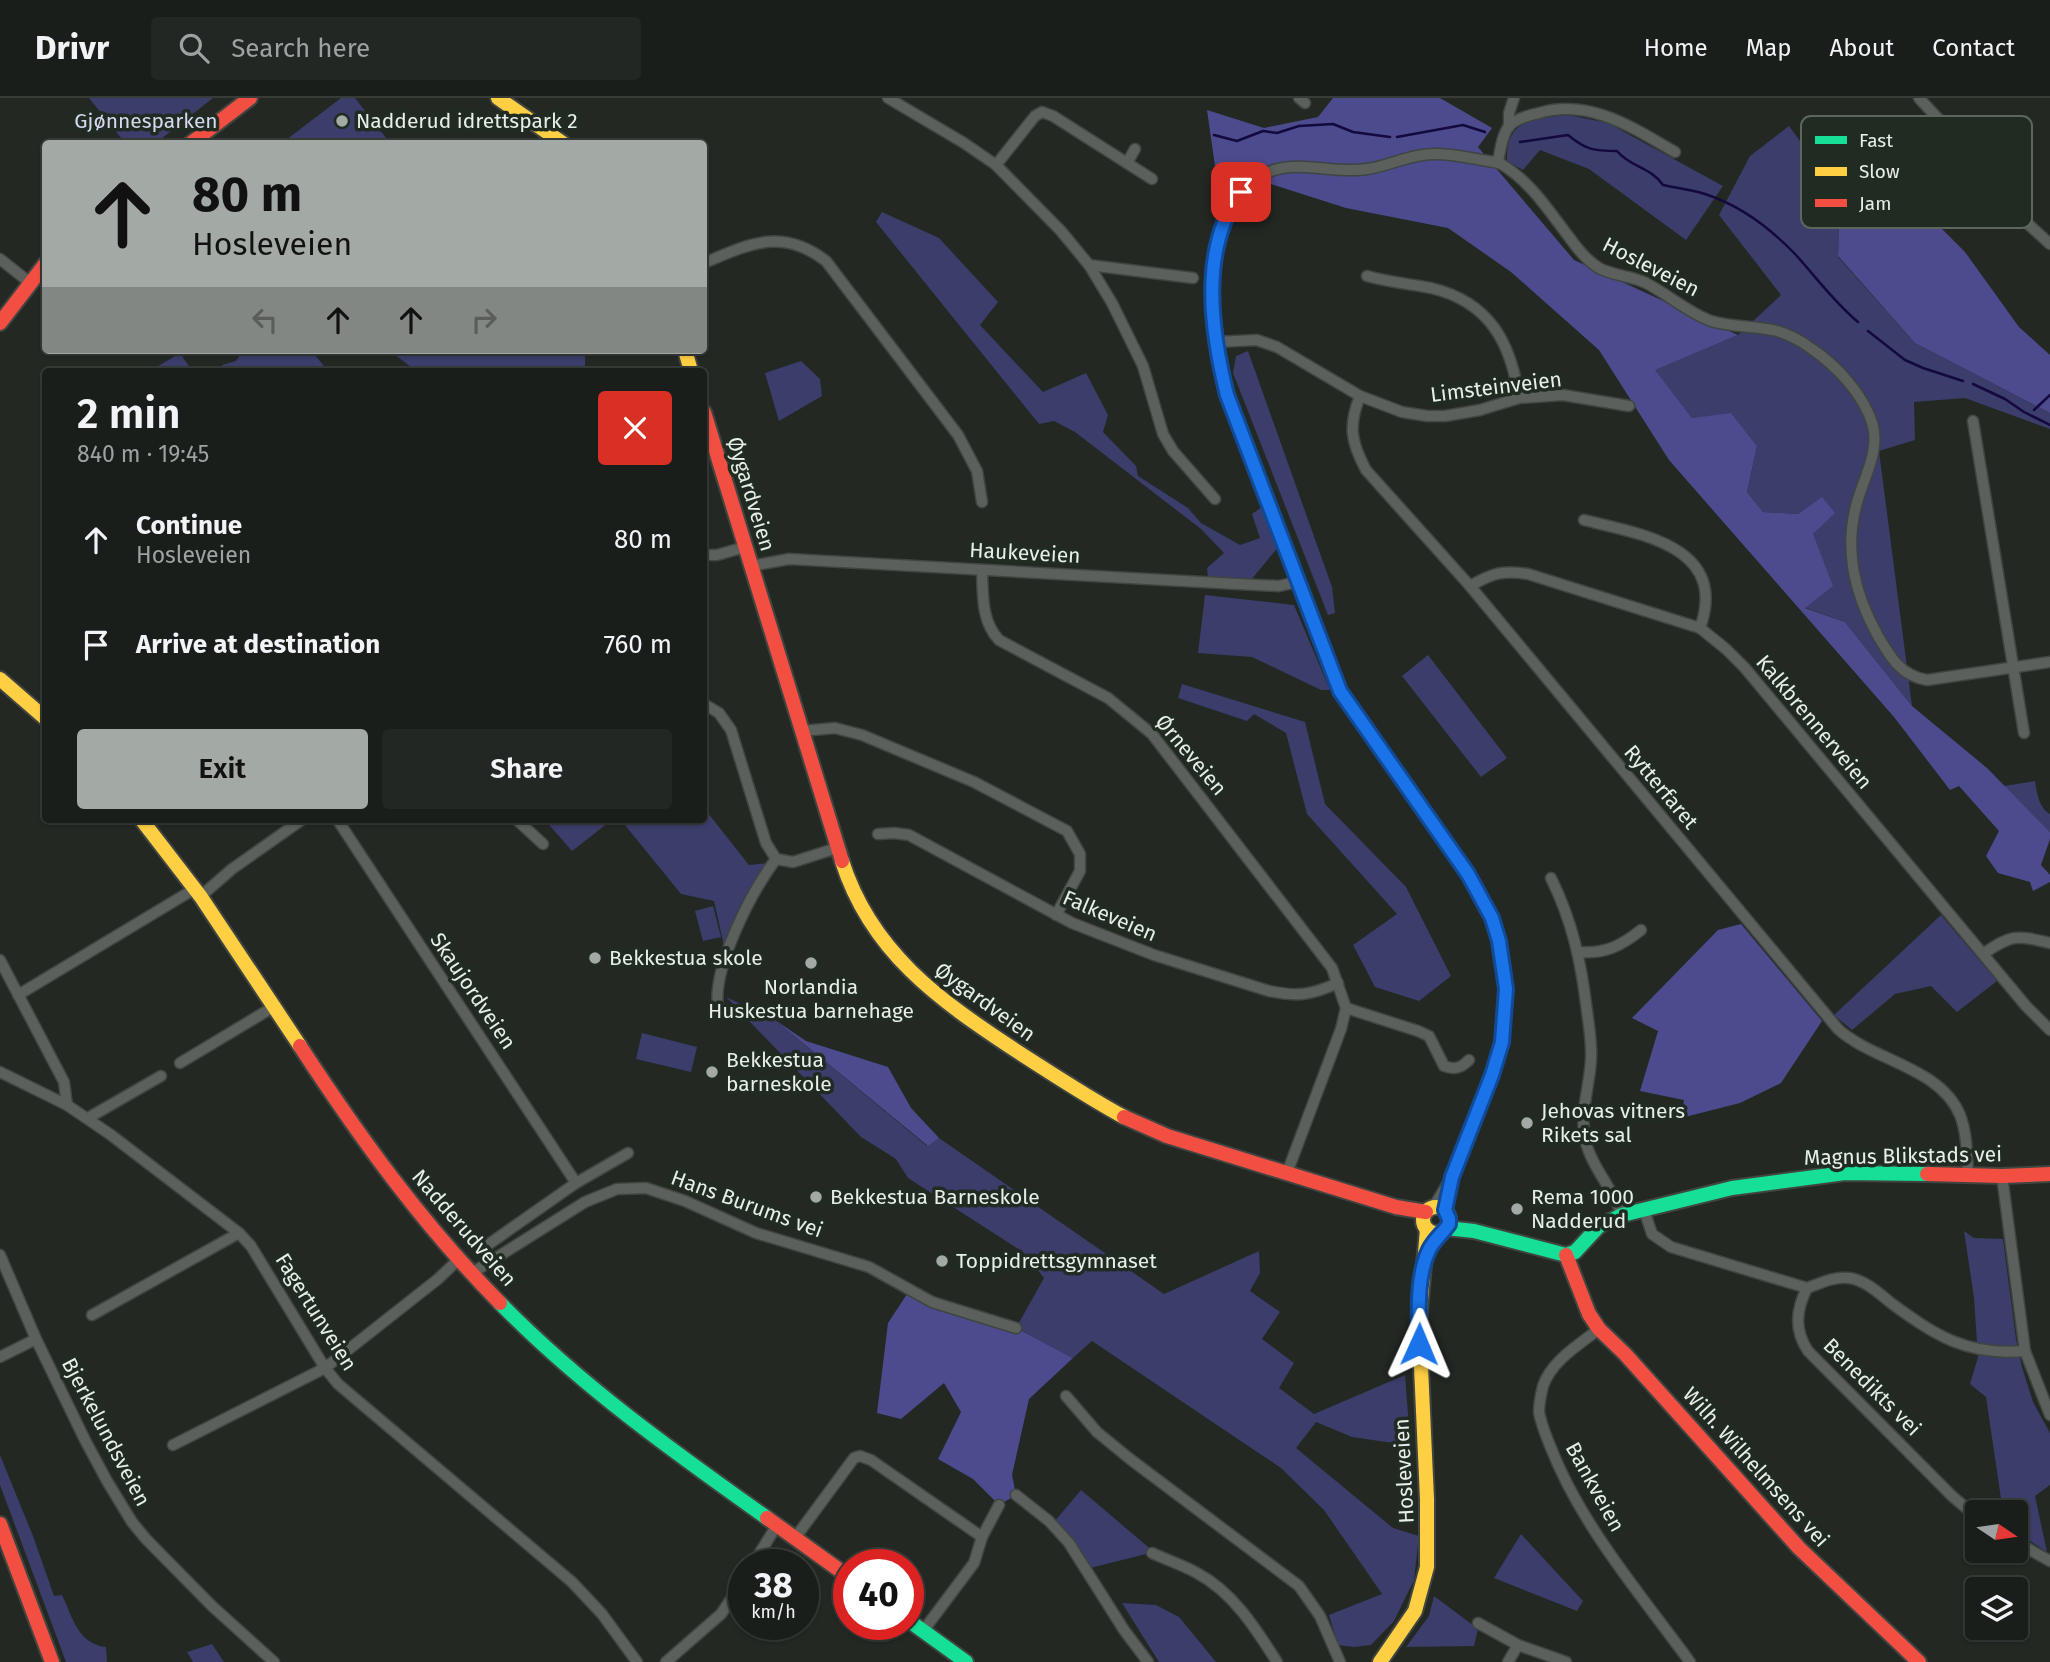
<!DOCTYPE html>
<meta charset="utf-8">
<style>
:root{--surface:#1a1e1a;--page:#232723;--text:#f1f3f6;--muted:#9fa2a2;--line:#383c39;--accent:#a3a9a4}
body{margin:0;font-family:"Fira Sans",sans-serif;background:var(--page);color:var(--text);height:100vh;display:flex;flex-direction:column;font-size:26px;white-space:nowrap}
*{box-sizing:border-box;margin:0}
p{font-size:23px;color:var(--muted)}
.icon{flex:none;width:38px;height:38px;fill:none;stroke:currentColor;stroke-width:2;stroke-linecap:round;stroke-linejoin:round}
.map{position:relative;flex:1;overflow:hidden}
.side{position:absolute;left:42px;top:270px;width:665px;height:455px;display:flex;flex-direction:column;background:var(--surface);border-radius:7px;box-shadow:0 2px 5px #0004,0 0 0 2px var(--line)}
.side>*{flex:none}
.banner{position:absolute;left:42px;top:42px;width:665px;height:214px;border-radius:7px;box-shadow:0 2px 5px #0004,0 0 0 2px var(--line);background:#a3a9a4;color:#111;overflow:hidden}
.needle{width:46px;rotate:103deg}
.controls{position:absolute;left:1965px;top:1402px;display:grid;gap:14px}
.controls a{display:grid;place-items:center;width:63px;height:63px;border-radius:7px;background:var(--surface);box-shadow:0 2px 5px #0004,0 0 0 2px var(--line);font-size:35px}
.speed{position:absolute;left:728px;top:1451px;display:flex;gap:14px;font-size:35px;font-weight:700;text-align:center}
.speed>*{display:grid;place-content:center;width:91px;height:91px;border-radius:50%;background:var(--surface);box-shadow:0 2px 5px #0004,0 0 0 2px var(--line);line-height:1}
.speed small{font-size:18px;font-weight:400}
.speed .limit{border:10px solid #d22;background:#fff;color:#111}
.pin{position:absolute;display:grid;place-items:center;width:60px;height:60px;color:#fff;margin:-30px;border-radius:14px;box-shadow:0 4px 10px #0006}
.me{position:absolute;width:77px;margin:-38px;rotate:1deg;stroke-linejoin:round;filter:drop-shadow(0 0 5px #0008)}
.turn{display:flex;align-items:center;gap:24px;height:147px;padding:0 35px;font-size:32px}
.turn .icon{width:91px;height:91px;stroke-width:2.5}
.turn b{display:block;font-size:49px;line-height:60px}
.lanes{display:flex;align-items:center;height:66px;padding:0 35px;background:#0003;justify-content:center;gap:35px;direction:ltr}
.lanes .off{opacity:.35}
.round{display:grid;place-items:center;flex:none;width:74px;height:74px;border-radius:7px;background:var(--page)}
.summary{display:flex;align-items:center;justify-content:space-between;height:119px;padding:0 35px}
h1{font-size:42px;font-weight:600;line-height:52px}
.cta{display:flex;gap:14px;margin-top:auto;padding:14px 35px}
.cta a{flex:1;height:80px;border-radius:7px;background:var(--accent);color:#111;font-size:28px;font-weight:600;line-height:80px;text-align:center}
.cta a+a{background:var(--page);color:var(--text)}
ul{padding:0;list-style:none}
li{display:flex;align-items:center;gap:21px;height:105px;padding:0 35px}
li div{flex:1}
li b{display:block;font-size:26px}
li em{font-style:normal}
header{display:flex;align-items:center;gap:42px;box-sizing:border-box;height:98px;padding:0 35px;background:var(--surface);border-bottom:2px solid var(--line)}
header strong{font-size:33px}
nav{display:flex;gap:38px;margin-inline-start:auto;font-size:24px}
.search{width:490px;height:63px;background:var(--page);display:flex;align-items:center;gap:18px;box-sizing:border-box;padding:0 24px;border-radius:7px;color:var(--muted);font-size:26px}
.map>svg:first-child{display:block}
.green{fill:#3b3d6a}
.forest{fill:#4c4b8e}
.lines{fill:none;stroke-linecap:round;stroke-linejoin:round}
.stream{stroke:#14093c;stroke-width:2.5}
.street-casing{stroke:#404541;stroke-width:13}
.fast-casing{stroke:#404541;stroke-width:18}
.slow-casing{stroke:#404541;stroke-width:18}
.jam-casing{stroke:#404541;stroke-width:18}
.street{stroke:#5b605c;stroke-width:10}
.fast{stroke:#16e098;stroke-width:14}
.slow{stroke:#ffcf43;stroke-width:14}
.jam{stroke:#f24e42;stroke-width:14}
.route-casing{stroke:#114b97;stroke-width:18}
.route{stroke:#1a73e8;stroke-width:12}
.poi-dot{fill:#a3a9a4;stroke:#202b21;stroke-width:2.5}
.labels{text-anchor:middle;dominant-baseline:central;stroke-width:7;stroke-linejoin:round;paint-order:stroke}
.park-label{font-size:21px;fill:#d6d8ef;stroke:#202b21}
.poi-label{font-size:21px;fill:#e8efe9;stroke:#202b21;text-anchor:start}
.street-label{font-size:21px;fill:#e8efe9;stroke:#202b21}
.key{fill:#202b21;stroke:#5c665d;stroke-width:2}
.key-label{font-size:19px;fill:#e8efe9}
</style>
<header>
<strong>Drivr</strong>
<div class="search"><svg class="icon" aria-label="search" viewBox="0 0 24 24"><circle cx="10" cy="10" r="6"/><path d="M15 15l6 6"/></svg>Search here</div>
<nav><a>Home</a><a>Map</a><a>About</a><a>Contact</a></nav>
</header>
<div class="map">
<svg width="2050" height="1564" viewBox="0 0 2050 1564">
<rect width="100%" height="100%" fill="#232823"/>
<g class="green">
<path d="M89,0H213L156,45L126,46Z"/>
<path d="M341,0H355L390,45H282Z"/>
<path d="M1568,17L1608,25L1723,88L1686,142L1589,71L1540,52L1523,72L1507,63C1506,20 1534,21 1568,17Z"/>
<path d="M1789,28L1840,98L1838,159L1915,245L2050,315V331L1965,300L1914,304L1915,342L1879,353L1912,608L1845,524L1804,509L1813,436L1834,415L1822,400L1798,416L1763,414L1747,394L1757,348L1731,316L1692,320L1654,272L1738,237L1781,197L1719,117L1750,58Z"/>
<path d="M882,114L939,140L998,204L980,227L1043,294L1086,275L1108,317L1103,334L1136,368L1138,378L1188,410L1201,425L1240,447L1260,440L1252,416L1262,409L1279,448L1251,482L1208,480L1207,470L1224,455L1201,431L1075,334L1054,323L1039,326L876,124Z"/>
<path d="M243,252H311L328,273H225L222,267L236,263Z"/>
<path d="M389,252H585V273H416Z"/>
<path d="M1248,253L1332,489L1335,515L1328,517L1233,275L1236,258Z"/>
<path d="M180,255L192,273H150Z"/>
<path d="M801,263L820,281L822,298L779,323L765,275Z"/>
<path d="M1205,497L1294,507L1330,592H1321L1252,559L1198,555Z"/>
<path d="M1428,557L1507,660L1481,679L1402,578Z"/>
<path d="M1182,586L1305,624L1325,706L1406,789L1451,878L1419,903L1375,889L1353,847L1397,816L1307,716L1286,635L1254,616L1247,623L1178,600Z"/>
<path d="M2035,683C2037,695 2039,710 2050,716V734L2004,688Z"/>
<path d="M704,710L749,767L770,765L725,852L714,803L681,796L620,721H704Z"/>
<path d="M544,721H613L572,753Z"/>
<path d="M713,808L721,839L703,843L695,813Z"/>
<path d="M1941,817L1997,883L1957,914L1931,888L1895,896L1852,932L1834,917Z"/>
<path d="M726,899L775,922L927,1048L939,1040L1164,1196L1259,1153L1260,1175L1250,1193L1280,1214L1262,1241L1294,1265L1279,1290L1314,1316L1405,1277L1411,1355L1393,1345L1352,1339L1316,1324L1296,1350L1393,1430L1419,1438L1414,1482L1394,1523L1371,1547L1354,1549L1338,1547L1329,1517L1382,1496L1324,1412L1281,1370L1092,1243L1073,1260L1016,1230L1044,1180L1023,1154L908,1080L896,1061L861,1039Z"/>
<path d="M642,935L697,949L691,974L636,961Z"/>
<path d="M1964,1133L1974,1140L2003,1141L2016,1241L2022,1269L2033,1304L2050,1335V1387L2035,1398L2047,1454L2016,1434V1414H2003L1986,1299L1970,1286L1978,1259L1974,1200Z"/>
<path d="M0,1357L33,1438L54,1498L62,1497C73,1520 78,1546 106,1549L107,1564H66L0,1387Z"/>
<path d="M1081,1392L1154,1454L1090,1470L1054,1424Z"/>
<path d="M1521,1436L1583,1503L1577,1513L1494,1480Z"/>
<path d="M1434,1498L1478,1531L1474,1548L1406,1549L1429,1518Z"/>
<path d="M1122,1505L1156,1507L1179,1519L1216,1564H1159Z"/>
<path d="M212,1546L224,1564H193L187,1554Z"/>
</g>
<g class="forest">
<path d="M1333,0H1440L1492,30L1478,49L1574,162L1738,237L1655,272L1692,320L1731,315L1757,348L1747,394L1763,414L1798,416L1822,399L1835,415L1813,436L1833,488L1805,510L1845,524L1912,608L1987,670L2050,734V741L2041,767L2050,777V784L2033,793L2030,784L1998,775L1986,758L1999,733L1959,688L1950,692L1894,619L1669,362L1599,252L1511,174L1448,130L1346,110L1215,68L1207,12L1264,30L1318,19Z"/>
<path d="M1872,61L1965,154L2019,229L2050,257V315L1915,245L1838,158L1840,98Z"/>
<path d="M1741,826L1822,923L1781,985L1740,1005L1681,1020L1684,1002L1640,993L1658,933L1632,920L1718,832Z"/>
<path d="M775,922L806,943L888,969L911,1010L939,1040L928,1048Z"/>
<path d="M909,1193L1016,1230L1073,1260L1029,1301L1012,1377L1016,1397L999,1407L973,1381L938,1361L961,1314L944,1285L901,1321L877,1315L888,1225Z"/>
</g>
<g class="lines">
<g class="stream">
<path d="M1214,37L1237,43L1263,33L1277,35L1299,28L1333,26L1353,34L1390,39"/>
<path d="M1397,39L1463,27L1485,34"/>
<path d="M1520,44L1568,37C1586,52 1594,53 1617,53C1630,69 1652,70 1663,87C1677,90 1692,92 1705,96C1739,107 1771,131 1795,156C1816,179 1834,204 1858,224"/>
<path d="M1868,233L1905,262L1923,270L1963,283"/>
<path d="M1973,286L2005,301L2024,314L2050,327"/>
<path d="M2034,312L2050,297"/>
</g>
<g class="street-casing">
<g id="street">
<path d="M888,0L964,45L996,67L1061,133L1089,167L1112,205L1143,268L1163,336L1173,353L1215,401"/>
<path d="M1299,0L1305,5"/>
<path d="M1919,0L1943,26L1983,85L2050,146"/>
<path d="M1509,29V15L1514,0"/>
<path d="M1498,64C1500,53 1502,37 1509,28C1517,20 1529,17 1539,15C1590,0 1633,30 1675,54"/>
<path d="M1127,65L1135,51"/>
<path d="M996,67L1035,18L1042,14L1053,18L1152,81"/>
<path d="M0,161L29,184"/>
<path d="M704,165C749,146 782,129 826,163L958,337L977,373L982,404"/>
<path d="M1089,167L1193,180"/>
<path d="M1367,178C1388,184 1410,186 1431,190C1490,204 1511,245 1519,300"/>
<path d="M1216,244L1257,242L1277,249L1360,298L1402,314L1427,318H1445L1480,312L1519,300L1563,297L1629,308"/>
<path d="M1360,298C1348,328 1351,344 1366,372L1470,488L1838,931C1873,963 1940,969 1960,1017C1967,1035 1967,1056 1968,1076"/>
<path d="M1973,323L2024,635"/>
<path d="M1584,422C1640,436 1729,448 1700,530"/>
<path d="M704,457H717L745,449"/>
<path d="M751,468L789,461L1238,486L1279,488L1297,484"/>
<path d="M982,472C983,496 981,523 999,542L1108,600L1152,636L1332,870L1346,910L1341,931L1287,1075"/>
<path d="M1470,488C1493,475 1502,472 1528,476L1700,530L1726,551L1745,570L2026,908L2050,932"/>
<path d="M704,606L719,615L731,632L766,745L776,761"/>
<path d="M801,633L835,630L862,637L974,684L1067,733L1080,756V773L1056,817"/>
<path d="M337,721L576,1085"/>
<path d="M516,721L543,746"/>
<path d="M878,736L894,735L909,737L1072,825L1154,857L1269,893C1298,899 1311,897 1338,885"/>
<path d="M1551,780C1573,825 1581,864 1587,913C1589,929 1592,945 1591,961C1590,985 1581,1011 1584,1035C1588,1066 1612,1088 1622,1117"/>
<path d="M201,798L232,771L303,721"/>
<path d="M1579,854C1605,856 1621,848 1641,832"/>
<path d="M1983,856C2012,836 2016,837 2050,845"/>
<path d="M0,862L64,984L67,1007L111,1037L239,1135L251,1148L325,1270L338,1286L572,1484L602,1516L637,1564"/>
<path d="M18,897L196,790"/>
<path d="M718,910C712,869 752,793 776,761L793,764L837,750"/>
<path d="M1346,910L1418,933L1429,938L1444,968C1455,972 1461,970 1469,962"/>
<path d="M180,965L275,908"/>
<path d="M0,974L67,1007"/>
<path d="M88,1020L161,978"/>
<path d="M2002,1078L2025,1253L2050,1317"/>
<path d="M1433,1110L1452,1078L1492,977L1502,944L1506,891L1499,843L1492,820L1468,776L1340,593L1227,297C1211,233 1192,100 1274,72C1301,63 1337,76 1367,71C1389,68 1410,56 1433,56C1448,55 1463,59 1477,61C1485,63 1494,63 1501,66C1530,83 1549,113 1569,139C1577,150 1586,162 1599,170C1614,178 1632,178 1646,185C1669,197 1687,214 1711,223C1731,229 1753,228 1773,232C1786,235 1801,243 1812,251C1837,268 1865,298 1873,328C1879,353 1865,378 1858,401C1843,450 1854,495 1878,538C1891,560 1901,578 1927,582L2050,564"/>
<path d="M1445,1112L1451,1086"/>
<path d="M1644,1112L1652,1136L1671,1149L1807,1190"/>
<path d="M489,1146L576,1085L628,1055"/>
<path d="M0,1157L36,1241L85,1342L107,1383L132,1424L146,1441L212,1508L274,1564"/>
<path d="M472,1175L585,1104L617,1091L646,1090L685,1103L756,1135L869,1169L932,1204L1016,1230"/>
<path d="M92,1217L239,1135"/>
<path d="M1599,1231C1580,1246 1551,1263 1543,1288C1541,1296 1539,1305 1539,1314C1541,1326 1546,1338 1551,1350C1581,1427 1641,1497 1690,1564"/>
<path d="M0,1259L36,1241"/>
<path d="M1066,1298L1097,1334L1130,1361L1299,1488L1320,1518L1340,1564"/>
<path d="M173,1347L325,1270L438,1181L459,1161"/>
<path d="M1016,1397L1049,1423L1069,1445L1124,1532L1148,1564"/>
<path d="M1978,1420L1952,1398L1808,1253C1794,1232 1796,1212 1807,1190C1821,1185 1835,1178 1849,1180C1865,1182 1879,1195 1891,1205C1936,1238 1967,1258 2025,1253"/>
<path d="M795,1440L854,1360L860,1358L871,1362L982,1439"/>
<path d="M2016,1444L2050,1463"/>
<path d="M1152,1455C1167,1462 1183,1467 1197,1475C1233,1494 1256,1531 1277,1564"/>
<path d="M753,1466L777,1427"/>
<path d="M1478,1525L1518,1547L1566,1564"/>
<path d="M923,1533L974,1465L982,1439L999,1407"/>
<path d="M666,1564L721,1516L744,1482"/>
<path d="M1508,1564L1518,1547"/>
</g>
</g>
<g class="fast-casing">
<g id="fast">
<path d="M1446,1130L1474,1133L1566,1157L1575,1154L1599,1128L1622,1117L1732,1090L1845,1075L1927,1076"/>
<path d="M500,1205C580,1287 674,1354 767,1420"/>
<path d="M908,1522L966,1564"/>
</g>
</g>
<g class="slow-casing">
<g id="slow">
<path d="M498,0L564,46"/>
<path d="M685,252L691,273"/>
<path d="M0,581L46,621"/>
<path d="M141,721L201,799L300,948"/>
<path d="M842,763C871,854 939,902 1015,952C1051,975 1087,999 1124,1019"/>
<circle cx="1436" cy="1122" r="13"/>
<path d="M1380,1564L1415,1513L1427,1469V1401L1419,1225L1427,1131"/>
</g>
</g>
<g class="jam-casing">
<g id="jam">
<path d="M190,46L250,0"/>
<path d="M0,225L46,165"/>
<path d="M704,314L842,763"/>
<path d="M300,948C360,1040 423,1127 500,1205"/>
<path d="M1124,1019L1167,1038L1396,1109L1426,1114"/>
<path d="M1927,1076L2002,1078L2050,1076"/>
<path d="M1566,1157L1589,1216L1599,1231L1625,1256L1799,1450L1919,1564"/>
<path d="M767,1420L849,1479"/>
<path d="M0,1426L52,1564"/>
</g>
</g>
<use href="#street" class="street"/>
<use href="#fast" class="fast"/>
<use href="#slow" class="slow"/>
<use href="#jam" class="jam"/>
</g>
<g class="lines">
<g class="route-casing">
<path id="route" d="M1241,94C1199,150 1211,233 1227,297L1340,593L1468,776L1492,820L1499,843L1506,891L1502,944L1492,977L1452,1079L1445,1112L1449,1121V1126C1443,1135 1434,1142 1429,1152C1416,1179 1419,1216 1419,1246"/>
</g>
<use href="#route" class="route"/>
</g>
<g class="poi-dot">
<circle cx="342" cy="23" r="7"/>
<circle cx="595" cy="860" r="7"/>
<circle cx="811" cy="865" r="7"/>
<circle cx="712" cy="974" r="7"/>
<circle cx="1527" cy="1025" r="7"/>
<circle cx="816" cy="1099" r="7"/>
<circle cx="1517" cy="1111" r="7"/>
<circle cx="942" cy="1163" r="7"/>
</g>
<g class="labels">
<g class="park-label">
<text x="146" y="23">Gjønnesparken</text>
</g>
<g class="poi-label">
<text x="356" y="23">Nadderud idrettspark 2</text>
<text x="609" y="860">Bekkestua skole</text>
<text x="811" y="889" text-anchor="middle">Norlandia<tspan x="811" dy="24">Huskestua barnehage</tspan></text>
<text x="726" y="962">Bekkestua<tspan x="726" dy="24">barneskole</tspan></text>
<text x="1541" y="1013">Jehovas vitners<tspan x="1541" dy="24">Rikets sal</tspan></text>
<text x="830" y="1099">Bekkestua Barneskole</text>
<text x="1531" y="1099">Rema 1000<tspan x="1531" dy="24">Nadderud</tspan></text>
<text x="956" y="1163">Toppidrettsgymnaset</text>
</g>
<g class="street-label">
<text transform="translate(1651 169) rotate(27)">Hosleveien</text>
<text transform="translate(1496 289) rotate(-7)">Limsteinveien</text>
<text transform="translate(751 396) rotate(73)">Øygardveien</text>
<text transform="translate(1025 455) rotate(3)">Haukeveien</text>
<text transform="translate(1814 624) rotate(50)">Kalkbrennerveien</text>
<text transform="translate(1191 657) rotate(50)">Ørneveien</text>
<text transform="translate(1661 689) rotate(50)">Rytterfaret</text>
<text transform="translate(1110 818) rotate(23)">Falkeveien</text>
<text transform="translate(473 893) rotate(56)">Skaujordveien</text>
<text transform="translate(985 904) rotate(36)">Øygardveien</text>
<text transform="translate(1903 1058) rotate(-1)">Magnus Blikstads vei</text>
<text transform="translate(747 1106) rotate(20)">Hans Burums vei</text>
<text transform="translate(464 1130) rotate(49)">Nadderudveien</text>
<text transform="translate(316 1214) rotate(58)">Fagertunveien</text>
<text transform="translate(1872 1289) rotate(45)">Benedikts vei</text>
<text transform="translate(106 1334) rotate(62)">Bjerkelundsveien</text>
<text transform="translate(1756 1369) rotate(48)">Wilh. Wilhelmsens vei</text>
<text transform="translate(1404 1373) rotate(-93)">Hosleveien</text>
<text transform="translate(1595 1389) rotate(61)">Bankveien</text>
</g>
</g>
<rect x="1801" y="18" width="231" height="112" rx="10" class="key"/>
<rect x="1815" y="38" width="32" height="8" fill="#16e098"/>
<rect x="1815" y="69" width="32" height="9" fill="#ffcf43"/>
<rect x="1815" y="101" width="32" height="8" fill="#f24e42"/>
<g class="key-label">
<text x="1859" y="49">Fast</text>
<text x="1859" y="80">Slow</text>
<text x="1859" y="112">Jam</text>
</g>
</svg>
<div class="controls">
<a><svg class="needle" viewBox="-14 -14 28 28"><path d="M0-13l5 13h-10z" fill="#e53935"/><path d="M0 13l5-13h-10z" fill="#9fa2a2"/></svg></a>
<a><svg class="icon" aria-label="layers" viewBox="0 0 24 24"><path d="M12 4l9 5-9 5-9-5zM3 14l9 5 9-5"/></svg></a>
</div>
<div class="speed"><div>38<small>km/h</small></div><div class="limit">40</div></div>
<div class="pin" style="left:1241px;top:94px;background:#d93025"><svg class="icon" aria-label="arrive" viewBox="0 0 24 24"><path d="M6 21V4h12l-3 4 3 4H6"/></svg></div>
<svg class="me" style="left:1419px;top:1246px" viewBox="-20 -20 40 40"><path d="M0-17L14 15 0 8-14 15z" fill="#1a73e8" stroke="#fff" stroke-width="4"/></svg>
<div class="banner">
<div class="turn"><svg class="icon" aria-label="ahead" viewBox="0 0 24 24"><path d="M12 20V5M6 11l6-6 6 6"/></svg><div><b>80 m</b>Hosleveien</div></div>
<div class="lanes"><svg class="icon off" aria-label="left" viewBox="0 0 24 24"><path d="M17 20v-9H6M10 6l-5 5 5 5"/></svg><svg class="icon" aria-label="ahead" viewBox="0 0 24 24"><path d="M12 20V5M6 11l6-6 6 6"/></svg><svg class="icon" aria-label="ahead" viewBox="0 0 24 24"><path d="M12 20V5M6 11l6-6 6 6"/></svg><svg class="icon off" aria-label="right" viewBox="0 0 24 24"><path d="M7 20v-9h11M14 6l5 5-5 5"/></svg></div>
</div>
<section class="side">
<div class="summary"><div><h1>2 min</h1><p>840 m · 19:45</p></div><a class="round" style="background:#d93025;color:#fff"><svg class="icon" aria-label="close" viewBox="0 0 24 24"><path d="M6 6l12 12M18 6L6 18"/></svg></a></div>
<ul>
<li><svg class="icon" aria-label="ahead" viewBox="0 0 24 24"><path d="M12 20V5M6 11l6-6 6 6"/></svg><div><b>Continue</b><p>Hosleveien</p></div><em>80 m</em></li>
<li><svg class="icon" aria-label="arrive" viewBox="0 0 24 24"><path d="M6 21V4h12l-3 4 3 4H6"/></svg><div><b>Arrive at destination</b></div><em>760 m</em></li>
</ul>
<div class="cta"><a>Exit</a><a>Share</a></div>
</section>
</div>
